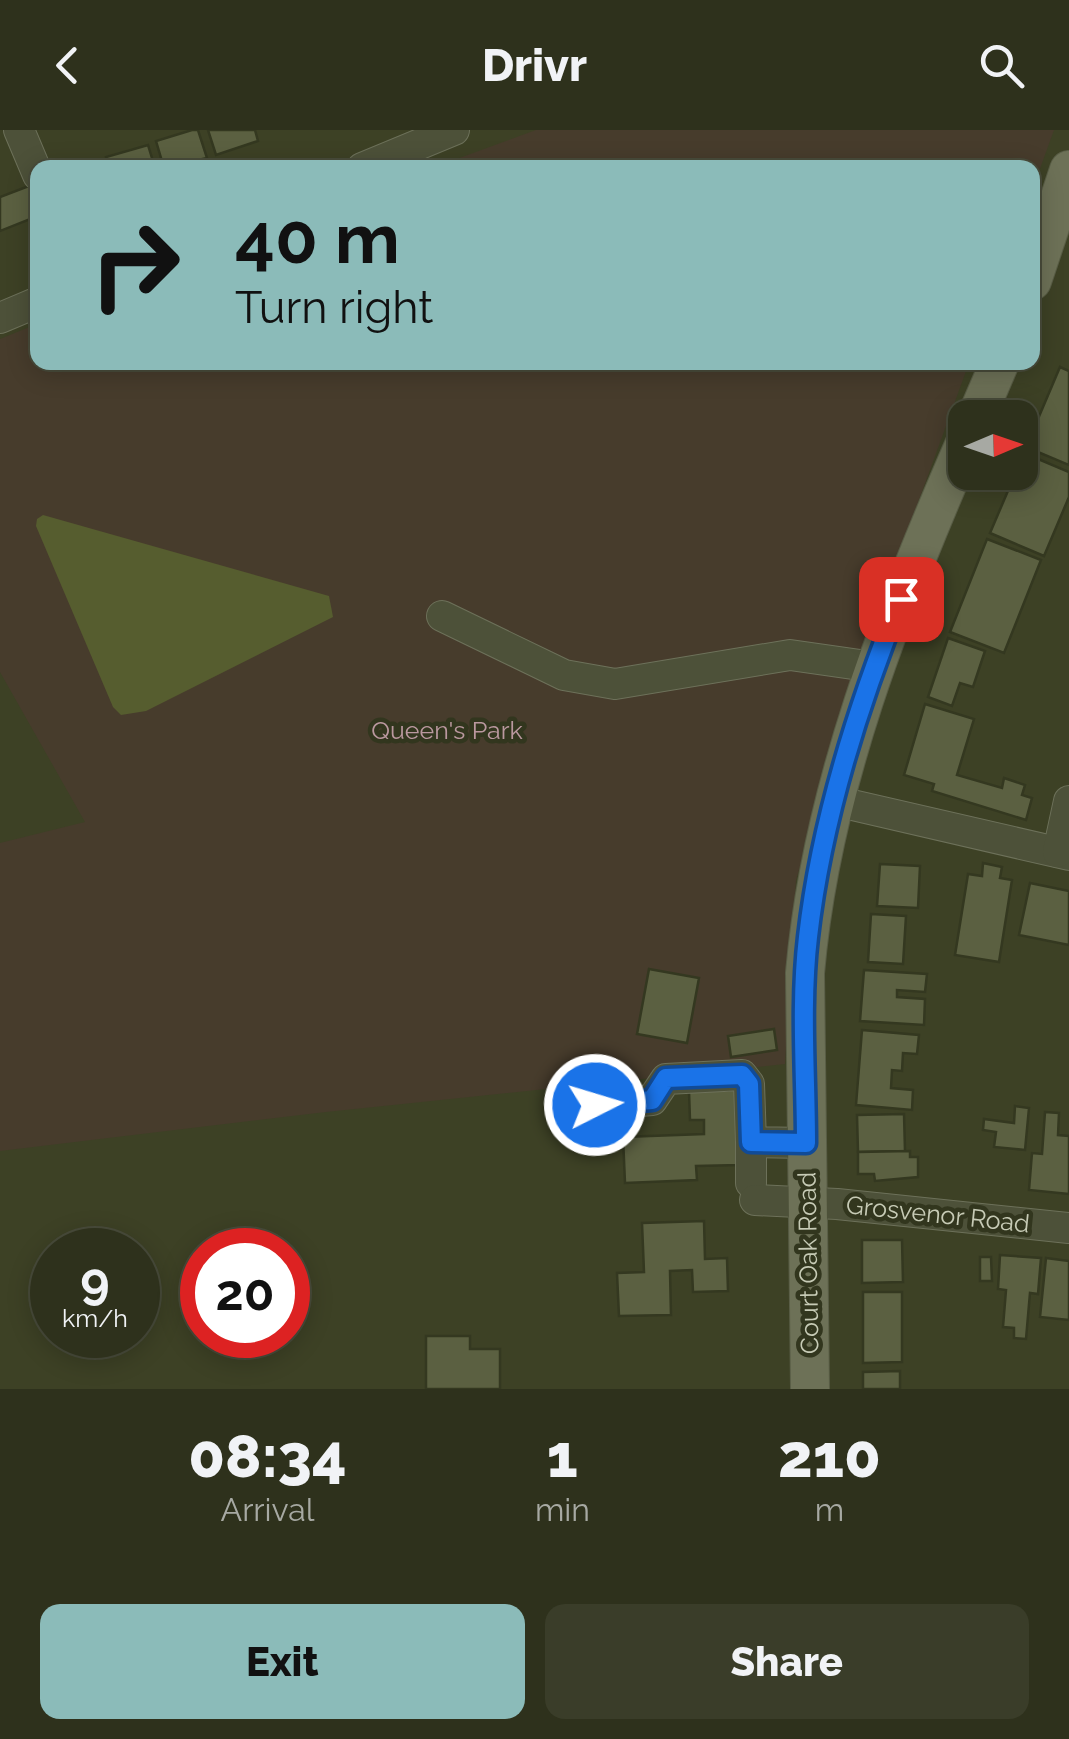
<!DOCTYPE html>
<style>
:root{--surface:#2e311c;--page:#3a3d29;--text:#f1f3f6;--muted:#a7a9a3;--line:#494c3b;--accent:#8bbbb9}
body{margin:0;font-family:Raleway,sans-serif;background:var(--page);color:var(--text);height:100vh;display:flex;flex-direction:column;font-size:38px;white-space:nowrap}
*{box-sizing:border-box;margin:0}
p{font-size:32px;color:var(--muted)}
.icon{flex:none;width:55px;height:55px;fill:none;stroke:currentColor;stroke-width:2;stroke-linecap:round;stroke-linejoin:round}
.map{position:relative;height:1259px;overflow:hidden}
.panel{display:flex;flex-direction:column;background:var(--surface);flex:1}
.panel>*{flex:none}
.top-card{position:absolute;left:30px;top:30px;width:1010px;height:210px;border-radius:20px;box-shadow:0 5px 25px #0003,0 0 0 2px var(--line);background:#8bbbb9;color:#111;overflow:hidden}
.needle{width:65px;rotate:88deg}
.fabs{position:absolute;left:948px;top:270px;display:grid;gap:20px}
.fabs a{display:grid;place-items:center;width:90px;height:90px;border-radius:20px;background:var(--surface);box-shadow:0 5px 25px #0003,0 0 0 2px var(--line);font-size:50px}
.speed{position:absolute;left:30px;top:1098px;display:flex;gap:20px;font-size:50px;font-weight:700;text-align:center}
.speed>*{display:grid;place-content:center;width:130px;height:130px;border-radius:50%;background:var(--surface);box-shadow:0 5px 25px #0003,0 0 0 2px var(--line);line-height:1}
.speed small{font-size:25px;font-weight:400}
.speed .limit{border:15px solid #d22;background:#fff;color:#111}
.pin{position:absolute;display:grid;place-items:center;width:85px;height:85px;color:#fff;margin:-42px;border-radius:20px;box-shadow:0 5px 15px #0006}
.me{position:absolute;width:110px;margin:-55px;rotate:85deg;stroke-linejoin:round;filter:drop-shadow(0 0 8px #0008)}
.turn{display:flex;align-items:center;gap:35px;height:210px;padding:0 40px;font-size:45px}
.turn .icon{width:130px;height:130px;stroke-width:2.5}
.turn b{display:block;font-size:70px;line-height:85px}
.eta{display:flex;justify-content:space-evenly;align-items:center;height:170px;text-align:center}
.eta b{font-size:60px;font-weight:800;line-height:70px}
.primary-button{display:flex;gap:20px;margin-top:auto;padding:20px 40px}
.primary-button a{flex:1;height:115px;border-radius:20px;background:var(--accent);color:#111;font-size:40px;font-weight:800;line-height:115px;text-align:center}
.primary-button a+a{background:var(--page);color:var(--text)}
header{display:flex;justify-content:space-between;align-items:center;height:130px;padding:0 40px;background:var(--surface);font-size:45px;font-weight:800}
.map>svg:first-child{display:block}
.green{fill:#473c2c}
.water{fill:#565d2f}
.building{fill:#5b6041;stroke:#343820;stroke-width:2.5}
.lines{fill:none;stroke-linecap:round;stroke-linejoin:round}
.minor-casing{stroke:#6d715a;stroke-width:32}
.major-casing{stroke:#595d46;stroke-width:40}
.minor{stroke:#4d5139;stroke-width:30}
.major{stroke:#6d7157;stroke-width:38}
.route-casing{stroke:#114b97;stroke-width:25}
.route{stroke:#1a73e8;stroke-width:18}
.labels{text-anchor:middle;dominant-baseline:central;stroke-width:9;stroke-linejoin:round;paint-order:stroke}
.park-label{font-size:25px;fill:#ba989f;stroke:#32361e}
.street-label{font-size:25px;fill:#c7cbb6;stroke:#32361e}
</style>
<header><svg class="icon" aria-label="back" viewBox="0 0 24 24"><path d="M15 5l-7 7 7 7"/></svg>Drivr<svg class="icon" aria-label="search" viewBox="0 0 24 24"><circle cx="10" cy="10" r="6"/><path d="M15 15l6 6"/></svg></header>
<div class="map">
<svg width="1069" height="1259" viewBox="0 0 1069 1259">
<rect width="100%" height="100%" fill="#3d4125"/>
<g class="green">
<path d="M536,0H1054L1033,58L1032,38L435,37Z"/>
<path d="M37,194L38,232L969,233L876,488L796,750L785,934L326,982L0,1021V713L85,692L0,542V209Z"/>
</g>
<path class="water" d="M43,385L329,466L333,487L146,581L121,585L113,577L36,396L37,389Z"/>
<g class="building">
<path d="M192,0H198L207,28L164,38L156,11Z"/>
<path d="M208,0H255L258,11L216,25Z"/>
<path d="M148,15L155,38H109L106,27Z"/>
<path d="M34,54L38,86L0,101V67Z"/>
<path d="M1060,237L1069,241V335L1026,317Z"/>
<path d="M1024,323L1069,342V367L1044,426L990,403L1016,342H1020Z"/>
<path d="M987,409L1041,430L1004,523L950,502Z"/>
<path d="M948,508L985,521L973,557L960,553L952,576L928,567Z"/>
<path d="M925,574L974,589L957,645L1002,658L1004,648L1025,655L1022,665L1032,668L1026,690L932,661L934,654L904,645Z"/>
<path d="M983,733L1002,737L1000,748L1012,750L999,832L955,825L968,744L982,746Z"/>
<path d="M880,734L920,736L918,778L877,776Z"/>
<path d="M1030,753L1069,761V815L1019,805Z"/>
<path d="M871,784L906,786L903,834L868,832Z"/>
<path d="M649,839L699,848L687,913L637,904Z"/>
<path d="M864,840L927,844L925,862L897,860V867L925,869L924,895L860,891Z"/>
<path d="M774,899L777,920L731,927L728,906Z"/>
<path d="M862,900L919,905L917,924L903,923L902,941L892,940L891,958L913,960L912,980L856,975Z"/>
<path d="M738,960L740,1035L696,1036L697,1050L625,1053L623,1007L704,1004V990H690L689,961Z"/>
<path d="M1015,976L1029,978L1025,1020L994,1017L996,1002L983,1000L984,989L1014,993Z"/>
<path d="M1045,982L1059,983L1058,1005L1069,1006V1064L1029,1060L1032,1023L1042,1024Z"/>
<path d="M904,984L905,1021L858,1022L857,985Z"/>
<path d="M910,1021V1027H918V1047L875,1051L874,1044H858V1022Z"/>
<path d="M704,1091L705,1129L727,1128L728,1161L693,1162L692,1140L670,1141L671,1185L619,1186L617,1143L644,1142L642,1093Z"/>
<path d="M862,1110H902L903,1152L862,1153Z"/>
<path d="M1000,1125L1041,1128L1038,1164L1030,1163L1026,1209L1014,1208V1198L1003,1197L1006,1160L998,1159Z"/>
<path d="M980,1127H991L992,1151H980Z"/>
<path d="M1046,1128L1069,1131V1190L1040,1187Z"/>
<path d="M863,1162H902V1232L863,1233Z"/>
<path d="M426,1206H470V1219H500V1259H426Z"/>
<path d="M900,1241V1259H863V1242Z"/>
</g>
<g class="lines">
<g class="minor-casing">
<g id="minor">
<path d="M19,0L38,45"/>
<path d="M362,38L454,0"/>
<path d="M0,188L38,172"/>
<path d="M442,486L564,545L615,554L790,525L874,537"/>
<path d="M835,671L1069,725"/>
<path d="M1058,722L1069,671"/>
<path d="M595,975L652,970L666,949L742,945L749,954L751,1012L806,1013"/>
<path d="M751,1012V1053"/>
<path d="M755,1070L837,1074L1069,1098"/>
</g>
</g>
<g class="major-casing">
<g id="major">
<path d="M1032,151L1069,40"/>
<path d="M976,288L1000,232"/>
<path d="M810,1259L805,843C821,658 892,481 965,313"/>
</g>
</g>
<use href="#minor" class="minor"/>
<use href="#major" class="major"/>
</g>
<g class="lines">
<g class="route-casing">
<path id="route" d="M595,975L652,970L666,948L742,945L749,954L751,1012L806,1013C806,945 800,875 808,807C821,693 858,575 901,469"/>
</g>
<use href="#route" class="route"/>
</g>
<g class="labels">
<g class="park-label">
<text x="447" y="600">Queen's Park</text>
</g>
<g class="street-label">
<text transform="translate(938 1084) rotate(6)">Grosvenor Road</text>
<text transform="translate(808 1133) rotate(-91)">Court Oak Road</text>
</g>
</g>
</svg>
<div class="fabs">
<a><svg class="needle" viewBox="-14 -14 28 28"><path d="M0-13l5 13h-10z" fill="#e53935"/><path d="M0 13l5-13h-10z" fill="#a7a9a3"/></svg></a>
</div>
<div class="speed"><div>9<small>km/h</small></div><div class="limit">20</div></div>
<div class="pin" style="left:901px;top:469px;background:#d93025"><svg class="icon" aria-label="arrive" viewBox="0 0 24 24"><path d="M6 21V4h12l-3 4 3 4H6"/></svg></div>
<svg class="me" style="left:595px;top:975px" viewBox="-20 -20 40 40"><circle r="17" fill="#1a73e8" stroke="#fff" stroke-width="3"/><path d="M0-11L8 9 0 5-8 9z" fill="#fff"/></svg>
<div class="top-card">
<div class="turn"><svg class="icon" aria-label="right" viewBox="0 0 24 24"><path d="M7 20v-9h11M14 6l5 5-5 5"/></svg><div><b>40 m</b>Turn right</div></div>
</div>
</div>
<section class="panel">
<div class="eta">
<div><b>08:34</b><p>Arrival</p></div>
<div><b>1</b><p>min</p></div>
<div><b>210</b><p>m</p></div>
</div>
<div class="primary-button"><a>Exit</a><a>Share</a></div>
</section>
